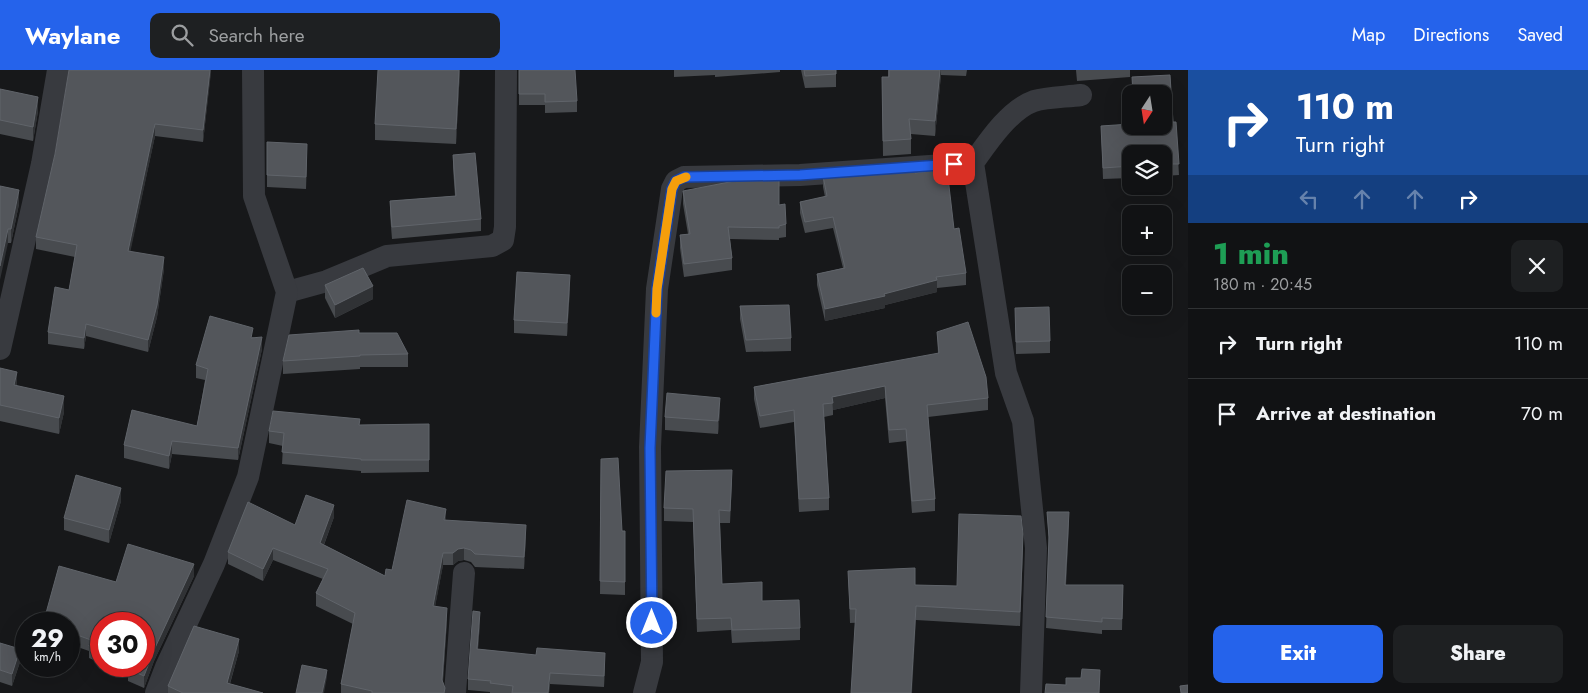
<!DOCTYPE html>
<meta charset="utf-8">
<style>
:root{--surface:#111214;--page:#1e2022;--text:#f1f3f6;--muted:#9c9ea0;--line:#303234;--accent:#2563eb}
body{margin:0;font-family:Jost,sans-serif;background:var(--page);color:var(--text);height:100vh;display:flex;flex-direction:column;font-size:19px;white-space:nowrap}
*{box-sizing:border-box;margin:0}
p{font-size:16px;color:var(--muted)}
.icon{flex:none;width:28px;height:28px;fill:none;stroke:currentColor;stroke-width:2;stroke-linecap:round;stroke-linejoin:round}
.map{position:relative;flex:1;overflow:hidden}
.drawer{display:flex;flex-direction:column;background:var(--surface);width:400px}
.drawer>*{flex:none}
.banner{background:#1a4fa0;color:#fff;overflow:hidden}
.needle{width:32px;rotate:192deg}
.tools{position:absolute;left:1122px;top:15px;display:grid;gap:10px}
.tools a{display:grid;place-items:center;width:50px;height:50px;border-radius:10px;background:var(--surface);box-shadow:0 5px 20px #0002,0 0 0 1px var(--line);font-size:25px}
.speed{position:absolute;left:15px;top:542px;display:flex;gap:10px;font-size:25px;font-weight:700;text-align:center}
.speed>*{display:grid;place-content:center;width:65px;height:65px;border-radius:50%;background:var(--surface);box-shadow:0 5px 20px #0002,0 0 0 1px var(--line);line-height:1}
.speed small{font-size:12px;font-weight:400}
.speed .limit{border:8px solid #d22;background:#fff;color:#111}
.pin{position:absolute;display:grid;place-items:center;width:42px;height:42px;color:#fff;margin:-21px;border-radius:10px;box-shadow:0 2px 8px #0006}
.me{position:absolute;width:55px;margin:-28px;rotate:0deg;stroke-linejoin:round;filter:drop-shadow(0 0 4px #0008)}
.turn{display:flex;align-items:center;gap:18px;height:105px;padding:0 25px;font-size:22px}
.turn .icon{width:65px;height:65px;stroke-width:2.5}
.turn b{display:block;font-size:35px;line-height:42px}
.lanes{display:flex;align-items:center;height:48px;padding:0 25px;background:#0003;justify-content:center;gap:25px;direction:ltr}
.lanes .off{opacity:.35}
.round{display:grid;place-items:center;flex:none;width:52px;height:52px;border-radius:10px;background:var(--page)}
.head{display:flex;align-items:center;justify-content:space-between;height:85px;padding:0 25px}
h1{font-size:30px;font-weight:800;line-height:38px;color:#1e9e55}
.action{display:flex;gap:10px;margin-top:auto;padding:10px 25px}
.action a{flex:1;height:58px;border-radius:10px;background:var(--accent);color:#fff;font-size:20px;font-weight:800;line-height:58px;text-align:center}
.action a+a{background:var(--page);color:var(--text)}
ul{padding:0;list-style:none}
li{display:flex;align-items:center;gap:15px;height:70px;padding:0 25px;border-top:1px solid var(--line)}
li div{flex:1}
li b{display:block;font-size:19px}
li em{font-style:normal}
header{display:flex;align-items:center;gap:30px;box-sizing:border-box;height:70px;padding:0 25px;background:var(--accent);color:#fff}
header strong{font-size:24px}
nav{display:flex;gap:28px;margin-inline-start:auto;font-size:18px}
.search{width:350px;height:45px;background:var(--page);display:flex;align-items:center;gap:12px;box-sizing:border-box;padding:0 18px;border-radius:10px;color:var(--muted);font-size:19px}
main{display:flex;flex:1;min-height:0}
.map>svg:first-child{display:block}
.lines{fill:none;stroke-linecap:round;stroke-linejoin:round}
.minor{stroke:#383a3f;stroke-width:22}
.wall{fill:#484b4f}
.shaded-wall{fill:#303235}
.building{fill:#53565b;stroke:#60646a}
.route-casing{stroke:#184099;stroke-width:12}
.route{stroke:#2563eb;stroke-width:9}
.slow{stroke:#f59e0b;stroke-width:9}
</style>
<header>
<strong>Waylane</strong>
<div class="search"><svg class="icon" aria-label="search" viewBox="0 0 24 24"><circle cx="10" cy="10" r="6"/><path d="M15 15l6 6"/></svg>Search here</div>
<nav><a>Map</a><a>Directions</a><a>Saved</a></nav>
</header>
<main>
<div class="map">
<svg width="1188" height="623" viewBox="0 0 1188 623">
<rect width="100%" height="100%" fill="#17181a"/>
<g class="lines">
<g class="minor">
<path d="M287,222L327,211L387,186L492,176L503,170L505,157L506,0"/>
<path d="M0,279L42,94L58,0"/>
<path d="M156,623L166,597L214,494L248,407L287,222L254,126L253,0"/>
<path d="M455,623L464,503"/>
<path d="M644,623L652,592L650,377L657,219L672,119L676,111L684,107L800,105L973,93"/>
<path d="M1031,623L1036,478L1023,351L1006,303L973,93C988,72 1009,40 1034,31C1047,27 1067,27 1081,25"/>
</g>
</g>
<g class="wall">
<path d="M211,0L203,72L155,66L130,181L164,199L157,247L148,282L86,266L84,279L48,274V262L69,220L75,187L36,179V167Z"/>
<path d="M460,0L456,74L375,70V54Z"/>
<path d="M519,0L577,31V42L545,43V35H519Z"/>
<path d="M674,0H780V2L715,7V5L674,7Z"/>
<path d="M801,0H836V17L805,18Z"/>
<path d="M888,0H967L966,6L941,5L935,66L911,64V84L883,86L882,7H888Z"/>
<path d="M1076,0H1130V7L1077,11Z"/>
<path d="M1170,5L1173,52H1176L1179,105L1164,106V84H1131V108L1103,109L1101,56L1131,54V56H1164V24H1133L1132,7Z"/>
<path d="M0,19L38,41L33,71L0,64Z"/>
<path d="M267,72L307,87L306,119L267,117Z"/>
<path d="M453,85L481,149V161L392,169L390,144V131L455,126L453,98Z"/>
<path d="M915,103L954,159L966,203V215L937,218V222L885,235V238L825,251L817,215V204L843,198L833,158L805,163L800,143V132L825,127L823,117V106Z"/>
<path d="M0,116L19,134L11,173H8Z"/>
<path d="M683,121L779,135L786,154V167L779,168V170L730,169L732,188V200L684,207L680,178V165L688,164L683,134Z"/>
<path d="M325,215L373,229L335,248L325,228Z"/>
<path d="M570,218L567,266L514,263V250Z"/>
<path d="M740,236L791,268V281L746,282L740,249Z"/>
<path d="M1015,238L1050,271V283L1016,284Z"/>
<path d="M937,262L988,328V340L928,347L935,429V441L912,443L906,371L889,373L885,328L833,340V345L824,347L829,428V440L799,442L794,352L760,358L754,329V317L938,284Z"/>
<path d="M359,263L408,284V297H360V299L283,304V291Z"/>
<path d="M253,267L262,279L238,390L172,384L169,399L124,388V375L197,356L205,310L196,308V295Z"/>
<path d="M0,298L17,316L64,342L59,364L0,351Z"/>
<path d="M720,340L718,364L665,360V347Z"/>
<path d="M429,354V402L361,403V401L282,394L283,376L269,373V361L360,355Z"/>
<path d="M601,389L622,461H625V525L600,524Z"/>
<path d="M732,412L730,453H720L722,514L762,531L800,558V570L732,573L731,560L697,562L693,452L664,451V438Z"/>
<path d="M121,431L109,473L64,460V448Z"/>
<path d="M1047,442L1069,454L1066,515H1123L1122,560H1102V564L1046,558L1049,475Z"/>
<path d="M334,447L324,475L385,506L392,500L446,450L526,467L524,499L475,497L471,492L464,490L458,491L453,495H443L435,536L447,550L443,612L445,623H341V614L353,554L316,536V523L323,509L273,490L263,511L228,494V482L295,455Z"/>
<path d="M1023,478L1020,556L916,550L850,553L848,501L915,515L957,516Z"/>
<path d="M194,506L154,591L144,618L128,611V602L112,596H144L101,554V593L89,588V581L69,574V554L116,512Z"/>
<path d="M480,553L478,579L605,594L604,617L550,614L549,623H490V622L468,620V609Z"/>
<path d="M0,573L20,592L12,616L0,612Z"/>
<path d="M239,581L230,614L263,623H168V616Z"/>
</g>
<g class="shaded-wall">
<path d="M210,0H211V3L203,72V60Z"/>
<path d="M459,0H460L456,74V59Z"/>
<path d="M940,0H941V5L935,66V51Z"/>
<path d="M38,27V41L33,71V57Z"/>
<path d="M155,54V66L128,193V181Z"/>
<path d="M19,120V134L11,173V159Z"/>
<path d="M8,159V173L0,210V196Z"/>
<path d="M164,187V199L157,247L148,282V270Z"/>
<path d="M570,205V218L567,266V253Z"/>
<path d="M937,210V222L885,235V238L825,251V239Z"/>
<path d="M373,216V229L335,248V235Z"/>
<path d="M86,254V266L84,279V268Z"/>
<path d="M262,267V279L238,390V378Z"/>
<path d="M17,302V318L14,315Z"/>
<path d="M885,316V328L833,340L832,327Z"/>
<path d="M64,326V342L59,364V348Z"/>
<path d="M720,328V340L718,364V351Z"/>
<path d="M172,371V384L169,399V386Z"/>
<path d="M121,418V431L109,473V460Z"/>
<path d="M334,435V447L320,485V473Z"/>
<path d="M446,439V451L444,450Z"/>
<path d="M1069,442V454L1065,526V515Z"/>
<path d="M526,455V467L524,499V487Z"/>
<path d="M1023,464V478L1020,556V542Z"/>
<path d="M273,478V490L263,511V499Z"/>
<path d="M464,478V490L458,491L453,495V483L458,479Z"/>
<path d="M443,483V495L433,548V536Z"/>
<path d="M194,494V506L154,591L144,618V606L154,580Z"/>
<path d="M916,536V550L912,623H911Z"/>
<path d="M447,538V550L442,622V610Z"/>
<path d="M480,542V553L477,590V579Z"/>
<path d="M239,569V581L227,623V613Z"/>
<path d="M20,579V592L12,616V604Z"/>
<path d="M605,583V594L604,617V606Z"/>
<path d="M327,600V607L324,623H322Z"/>
<path d="M550,603V614L549,623H548Z"/>
</g>
<g class="building">
<path d="M69,0H210L203,60L155,54L128,181L164,187L157,235L148,270L86,254L84,268L48,262L55,217L69,220L77,175L36,167L55,84Z"/>
<path d="M378,0H459L456,59L375,54Z"/>
<path d="M519,0H575L577,31L545,32V24H519Z"/>
<path d="M804,0H836V4L805,6Z"/>
<path d="M889,0H940L935,51L909,49L911,69L883,71L882,7H889Z"/>
<path d="M1170,5L1173,52H1176L1179,94H1164V84H1131V96L1103,98L1101,56L1131,54V56H1164V24H1133L1132,7Z"/>
<path d="M0,19L38,27L33,57L0,50Z"/>
<path d="M267,72L307,74L306,107L267,105Z"/>
<path d="M475,83L481,149L392,157L390,131L456,126L453,85Z"/>
<path d="M914,98L915,103L947,99L954,159L959,158L966,203L936,207L937,210L884,224L885,226L825,239L817,204L845,198L833,147L805,152L800,132L827,126L823,106Z"/>
<path d="M745,109H779V135L785,134L786,154L779,156V158L728,157L732,188L684,194L680,165L690,164L683,121Z"/>
<path d="M0,116L19,120L11,159H8L0,196Z"/>
<path d="M363,198L373,216L335,235L325,215Z"/>
<path d="M517,202L570,205L567,253L514,250Z"/>
<path d="M789,235L791,268L746,270L740,236Z"/>
<path d="M1049,237L1050,271L1016,272L1015,238Z"/>
<path d="M210,246L253,258L251,268L262,267L238,378L172,371L169,386L124,375L132,340L197,356L208,299L196,295Z"/>
<path d="M968,252L986,307L988,328L927,335L935,429L912,431L906,359L889,360L885,316L832,327L833,333L823,334L829,428L799,429L794,340L760,346L754,317L939,283L937,262Z"/>
<path d="M359,260V263H397L408,284L360,285V286L283,291L289,265Z"/>
<path d="M0,298L17,302L14,315L64,326L59,348L0,335Z"/>
<path d="M667,323L720,328L718,351L665,347Z"/>
<path d="M273,341L360,349L359,355L429,354V390H361V389L282,382L284,363L269,361Z"/>
<path d="M618,388L622,461H625V512L600,511L601,389Z"/>
<path d="M732,400L730,441L719,440L722,514L762,512V531L799,530L800,558L732,560L731,548L697,549L693,439L664,438L666,401Z"/>
<path d="M76,405L121,418L109,460L64,448Z"/>
<path d="M306,425L334,435L320,473L385,506L386,499L392,500L407,430L446,439L444,450L526,455L524,487L475,484L471,480L464,478L458,479L453,483H443L433,536L447,538L442,610L445,618L444,623H372V621L341,614L355,543L316,523L328,499L273,478L263,499L228,482L248,432L295,455Z"/>
<path d="M1047,442H1069L1065,515H1123L1122,549L1102,548V552L1046,547L1049,467Z"/>
<path d="M959,444L1021,446L1023,464L1020,542L916,536L911,623H851L856,539H850L848,501L915,498V515L957,516Z"/>
<path d="M128,474L194,494L154,580L144,606L128,599L129,596H144V554H101V581L89,576L91,570L69,562V554H43L59,496L116,512Z"/>
<path d="M473,541L480,542L477,579L536,585L537,578L605,583L604,606L550,603L548,623H512L513,616L490,613L491,611L468,609Z"/>
<path d="M194,556L239,569L227,613L263,623H183L168,616Z"/>
<path d="M0,573L20,579L12,604L0,600Z"/>
<path d="M302,595L327,600L322,623H296Z"/>
<path d="M1082,599L1100,600L1099,623H1045L1046,614L1066,615V608H1081Z"/>
<path d="M1188,615V623H1181L1180,616Z"/>
</g>
<g class="lines">
<g class="route-casing">
<path id="route" d="M652,553L650,378L657,219L672,119L676,111L684,107L800,105L954,94"/>
</g>
<use href="#route" class="route"/>
<path class="slow" d="M656,243L657,219L672,119L676,111L686,107"/>
</g>
</svg>
<div class="tools">
<a><svg class="needle" viewBox="-14 -14 28 28"><path d="M0-13l5 13h-10z" fill="#e53935"/><path d="M0 13l5-13h-10z" fill="#9c9ea0"/></svg></a>
<a><svg class="icon" aria-label="layers" viewBox="0 0 24 24"><path d="M12 4l9 5-9 5-9-5zM3 14l9 5 9-5"/></svg></a>
<a>+</a>
<a>−</a>
</div>
<div class="speed"><div>29<small>km/h</small></div><div class="limit">30</div></div>
<div class="pin" style="left:954px;top:94px;background:#d93025"><svg class="icon" aria-label="arrive" viewBox="0 0 24 24"><path d="M6 21V4h12l-3 4 3 4H6"/></svg></div>
<svg class="me" style="left:652px;top:553px" viewBox="-20 -20 40 40"><circle r="17" fill="#2563eb" stroke="#fff" stroke-width="3"/><path d="M0-11L8 9 0 5-8 9z" fill="#fff"/></svg>
</div>
<section class="drawer">
<div class="banner">
<div class="turn"><svg class="icon" aria-label="right" viewBox="0 0 24 24"><path d="M7 20v-9h11M14 6l5 5-5 5"/></svg><div><b>110 m</b>Turn right</div></div>
<div class="lanes"><svg class="icon off" aria-label="left" viewBox="0 0 24 24"><path d="M17 20v-9H6M10 6l-5 5 5 5"/></svg><svg class="icon off" aria-label="ahead" viewBox="0 0 24 24"><path d="M12 20V5M6 11l6-6 6 6"/></svg><svg class="icon off" aria-label="ahead" viewBox="0 0 24 24"><path d="M12 20V5M6 11l6-6 6 6"/></svg><svg class="icon" aria-label="right" viewBox="0 0 24 24"><path d="M7 20v-9h11M14 6l5 5-5 5"/></svg></div>
</div>
<div class="head"><div><h1>1 min</h1><p>180 m · 20:45</p></div><a class="round"><svg class="icon" aria-label="close" viewBox="0 0 24 24"><path d="M6 6l12 12M18 6L6 18"/></svg></a></div>
<ul>
<li><svg class="icon" aria-label="right" viewBox="0 0 24 24"><path d="M7 20v-9h11M14 6l5 5-5 5"/></svg><div><b>Turn right</b></div><em>110 m</em></li>
<li><svg class="icon" aria-label="arrive" viewBox="0 0 24 24"><path d="M6 21V4h12l-3 4 3 4H6"/></svg><div><b>Arrive at destination</b></div><em>70 m</em></li>
</ul>
<div class="action"><a>Exit</a><a>Share</a></div>
</section>
</main>
